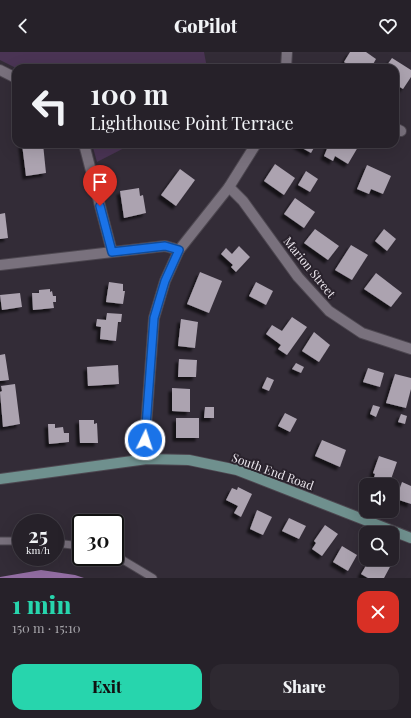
<!DOCTYPE html>
<meta charset="utf-8">
<style>
:root{--surface:#262129;--page:#2e2931;--text:#f1f3f6;--muted:#a4a3a8;--line:#423e46;--accent:#27d5ad}
body{margin:0;font-family:"Playfair Display",serif;background:var(--page);color:var(--text);height:100vh;display:flex;flex-direction:column;font-size:15px;white-space:nowrap}
*{box-sizing:border-box;margin:0}
p{font-size:13px;color:var(--muted)}
.icon{flex:none;width:22px;height:22px;fill:none;stroke:currentColor;stroke-width:2;stroke-linecap:round;stroke-linejoin:round}
.map{position:relative;height:526px;overflow:hidden}
.panel{display:flex;flex-direction:column;background:var(--surface);flex:1}
.panel>*{flex:none}
.guide{position:absolute;left:12px;top:12px;width:387px;height:84px;border-radius:12px;box-shadow:0 4px 16px #0002,0 0 0 1px var(--line);background:#262129;color:var(--text);overflow:hidden}
.tools{position:absolute;left:359px;top:426px;display:grid;gap:8px}
.tools a{display:grid;place-items:center;width:40px;height:40px;border-radius:8px;background:var(--surface);box-shadow:0 4px 16px #0002,0 0 0 1px var(--line);font-size:20px}
.speed{position:absolute;left:12px;top:462px;display:flex;gap:8px;font-size:20px;font-weight:700;text-align:center}
.speed>*{display:grid;place-content:center;width:52px;height:52px;border-radius:50%;background:var(--surface);box-shadow:0 4px 16px #0002,0 0 0 1px var(--line);line-height:1}
.speed small{font-size:10px;font-weight:400}
.speed .limit{border:2px solid #111;border-radius:6px;background:#fff;color:#111}
.pin{position:absolute;display:grid;place-items:center;width:34px;height:34px;color:#fff;margin:-41px -17px;border-radius:50% 50% 50% 0;rotate:-45deg;box-shadow:0 0 4px #0007}
.pin .icon{rotate:45deg}
.me{position:absolute;width:44px;margin:-22px;rotate:4deg;stroke-linejoin:round;filter:drop-shadow(0 0 3px #0008)}
.turn{display:flex;align-items:center;gap:14px;height:84px;padding:0 12px;font-size:18px}
.turn .icon{width:52px;height:52px;stroke-width:2.5}
.turn b{display:block;font-size:28px;line-height:34px}
.round{display:grid;place-items:center;flex:none;width:42px;height:42px;border-radius:12px;background:var(--page)}
.headline{display:flex;align-items:center;justify-content:space-between;height:68px;padding:0 12px}
h1{font-size:24px;font-weight:800;line-height:30px;color:var(--accent)}
.button{display:flex;gap:8px;margin-top:auto;padding:8px 12px}
.button a{flex:1;height:46px;border-radius:12px;background:var(--accent);color:#111;font-size:16px;font-weight:800;line-height:46px;text-align:center}
.button a+a{background:var(--page);color:var(--text)}
header{display:flex;justify-content:space-between;align-items:center;height:52px;padding:0 12px;background:var(--surface);font-size:18px;font-weight:800}
.map>svg:first-child{display:block}
.green{fill:#4a3454}
.water{fill:#936ea3}
.building{fill:#aca3b0;filter:url(#shadow)}
.lines{fill:none;stroke-linecap:round;stroke-linejoin:round}
.lane-casing{stroke:#4d4750;stroke-width:9}
.street-casing{stroke:#4d4750;stroke-width:12}
.secondary-casing{stroke:#4d4750;stroke-width:12}
.lane{stroke:#79717d;stroke-width:7}
.street{stroke:#79717d;stroke-width:10}
.secondary{stroke:#6f908e;stroke-width:10}
.route-casing{stroke:#114b97;stroke-width:10}
.route{stroke:#1a73e8;stroke-width:7}
.labels{text-anchor:middle;dominant-baseline:central;stroke-width:4;stroke-linejoin:round;paint-order:stroke}
.street-label{font-size:12px;fill:#ede8ef;stroke:#29222c}
</style>
<header><svg class="icon" aria-label="back" viewBox="0 0 24 24"><path d="M15 5l-7 7 7 7"/></svg>GoPilot<svg class="icon" aria-label="heart" viewBox="0 0 24 24"><path d="M12 20l-8-8c-3-5 5-10 8-4 3-6 11-1 8 4z"/></svg></header>
<div class="map">
<svg width="411" height="526" viewBox="0 0 411 526">
<defs>
<filter id="shadow"><feDropShadow dx="-3.5" dy="3.5" stdDeviation="1" flood-color="#0009"/></filter>
</defs>
<rect width="100%" height="100%" fill="#332c37"/>
<g class="green">
<path d="M0,0H204L207,16H16L0,8Z"/>
<path d="M92,92H132L97,110Z"/>
</g>
<path class="water" d="M41,518L75,523L84,526H0V525Z"/>
<g class="building">
<path d="M350,0H366L376,7L371,16H354L344,10Z"/>
<path d="M392,6L411,18V25L403,37L395,32V16H385Z"/>
<path d="M22,92H43L46,121L26,124Z"/>
<path d="M295,92H316L311,101Z"/>
<path d="M329,92H353L358,95L348,112L335,104L333,109L324,104Z"/>
<path d="M275,112L295,126L284,143L264,129Z"/>
<path d="M367,113L391,124L383,142L371,137L369,142L357,137Z"/>
<path d="M180,117L195,128L176,154L161,143Z"/>
<path d="M306,119L318,127L310,140L298,133Z"/>
<path d="M139,136L140,144L143,143L146,161L124,166L120,139Z"/>
<path d="M295,146L315,160L304,176L284,162Z"/>
<path d="M5,161L8,186L0,187V162Z"/>
<path d="M315,177L339,194L328,208L304,191Z"/>
<path d="M384,177L396,187L387,199L375,189Z"/>
<path d="M351,193L368,203L352,228L335,218Z"/>
<path d="M239,194L250,205L236,220L231,215L233,213L221,202L226,196L232,202Z"/>
<path d="M200,220L222,229L209,261L187,252Z"/>
<path d="M376,221L402,241L391,255L364,237Z"/>
<path d="M109,230L123,232V239H125L123,252L106,250Z"/>
<path d="M256,230L273,239L266,253L249,244Z"/>
<path d="M50,237V240L52,239L53,244H56V250H53L54,256L33,258L32,241H39V238Z"/>
<path d="M20,241L22,255L2,258L0,243Z"/>
<path d="M107,261L122,262L121,270H118L116,289L100,287L101,275L96,274L97,267L106,268Z"/>
<path d="M292,265L307,275L287,303L278,297L281,293L266,282L272,273L282,279Z"/>
<path d="M181,267L198,270L195,296L178,294Z"/>
<path d="M314,280L330,293L319,310L302,299Z"/>
<path d="M5,302L9,328L0,329V303Z"/>
<path d="M179,307L197,308L196,325H178Z"/>
<path d="M296,311L304,315L301,321L292,317Z"/>
<path d="M118,313L119,332L88,334L87,315Z"/>
<path d="M368,316L384,321L380,335L363,330Z"/>
<path d="M395,322L411,326V337L406,356L386,351Z"/>
<path d="M267,325L274,328L269,339L262,336Z"/>
<path d="M15,332L20,372L3,375L0,340L2,339L1,334Z"/>
<path d="M172,336L190,337V360L172,359Z"/>
<path d="M373,353L380,355L376,365L370,362Z"/>
<path d="M205,355H214V366H204Z"/>
<path d="M285,361L297,367L290,380L278,374Z"/>
<path d="M401,362L407,364L405,372L398,370Z"/>
<rect x="176" y="366" width="23" height="20"/>
<path d="M79,368H94V372L97,371L98,391H80Z"/>
<path d="M48,372H55V376L63,375L64,381H69V390L49,392Z"/>
<path d="M322,388L346,398L340,415L315,404Z"/>
<path d="M379,404L397,410L389,433H372L375,422L373,421Z"/>
<path d="M402,430L411,434V452L396,447Z"/>
<path d="M238,435L252,442L241,465L234,461L238,454L226,448L232,436L237,438Z"/>
<path d="M257,458L272,465L263,483L250,477Z"/>
<path d="M289,466L306,474L299,487L282,479Z"/>
<path d="M325,473L338,482L322,504L312,497L316,491L314,489Z"/>
<path d="M342,494L357,503L348,519L333,510Z"/>
<path d="M377,507H381L391,513L384,526H368L361,522L368,510L374,513Z"/>
</g>
<g class="lines">
<g class="lane-casing">
<g id="lane">
<path d="M0,489H21"/>
<path d="M55,491L81,494"/>
<path d="M115,505L123,508L153,526"/>
</g>
</g>
<g class="street-casing">
<g id="street">
<path d="M286,16L287,0"/>
<path d="M0,18L16,26"/>
<path d="M395,76L401,79"/>
<path d="M84,92L112,200"/>
<path d="M229,135L243,149L298,225L329,259L362,281L411,297"/>
<path d="M0,213L165,194L179,198"/>
<path d="M147,407L145,388L154,266L165,229L179,198L229,135L256,92"/>
</g>
</g>
<g class="secondary-casing">
<path id="secondary" d="M0,427L147,407L189,408L237,418L411,486"/>
</g>
<use href="#lane" class="lane"/>
<use href="#street" class="street"/>
<use href="#secondary" class="secondary"/>
</g>
<g class="lines">
<g class="route-casing">
<path id="route" d="M100,154L112,200L165,194L179,198L165,229L154,266L145,388"/>
</g>
<use href="#route" class="route"/>
</g>
<g class="labels">
<g class="street-label">
<text transform="translate(310 215) rotate(51)">Marion Street</text>
<text transform="translate(273 419) rotate(20)">South End Road</text>
</g>
</g>
</svg>
<div class="tools">
<a><svg class="icon" aria-label="sound" viewBox="0 0 24 24"><path d="M4 9h4l5-4v14l-5-4H4zM17 9q2 3 0 6"/></svg></a>
<a><svg class="icon" aria-label="search" viewBox="0 0 24 24"><circle cx="10" cy="10" r="6"/><path d="M15 15l6 6"/></svg></a>
</div>
<div class="speed"><div>25<small>km/h</small></div><div class="limit">30</div></div>
<div class="pin" style="left:100px;top:154px;background:#d93025"><svg class="icon" aria-label="arrive" viewBox="0 0 24 24"><path d="M6 21V4h12l-3 4 3 4H6"/></svg></div>
<svg class="me" style="left:145px;top:388px" viewBox="-20 -20 40 40"><circle r="17" fill="#1a73e8" stroke="#fff" stroke-width="3"/><path d="M0-11L8 9 0 5-8 9z" fill="#fff"/></svg>
<div class="guide">
<div class="turn"><svg class="icon" aria-label="left" viewBox="0 0 24 24"><path d="M17 20v-9H6M10 6l-5 5 5 5"/></svg><div><b>100 m</b>Lighthouse Point Terrace</div></div>
</div>
</div>
<section class="panel">
<div class="headline"><div><h1>1 min</h1><p>150 m · 15:10</p></div><a class="round" style="background:#d93025;color:#fff"><svg class="icon" aria-label="close" viewBox="0 0 24 24"><path d="M6 6l12 12M18 6L6 18"/></svg></a></div>
<div class="button"><a>Exit</a><a>Share</a></div>
</section>
